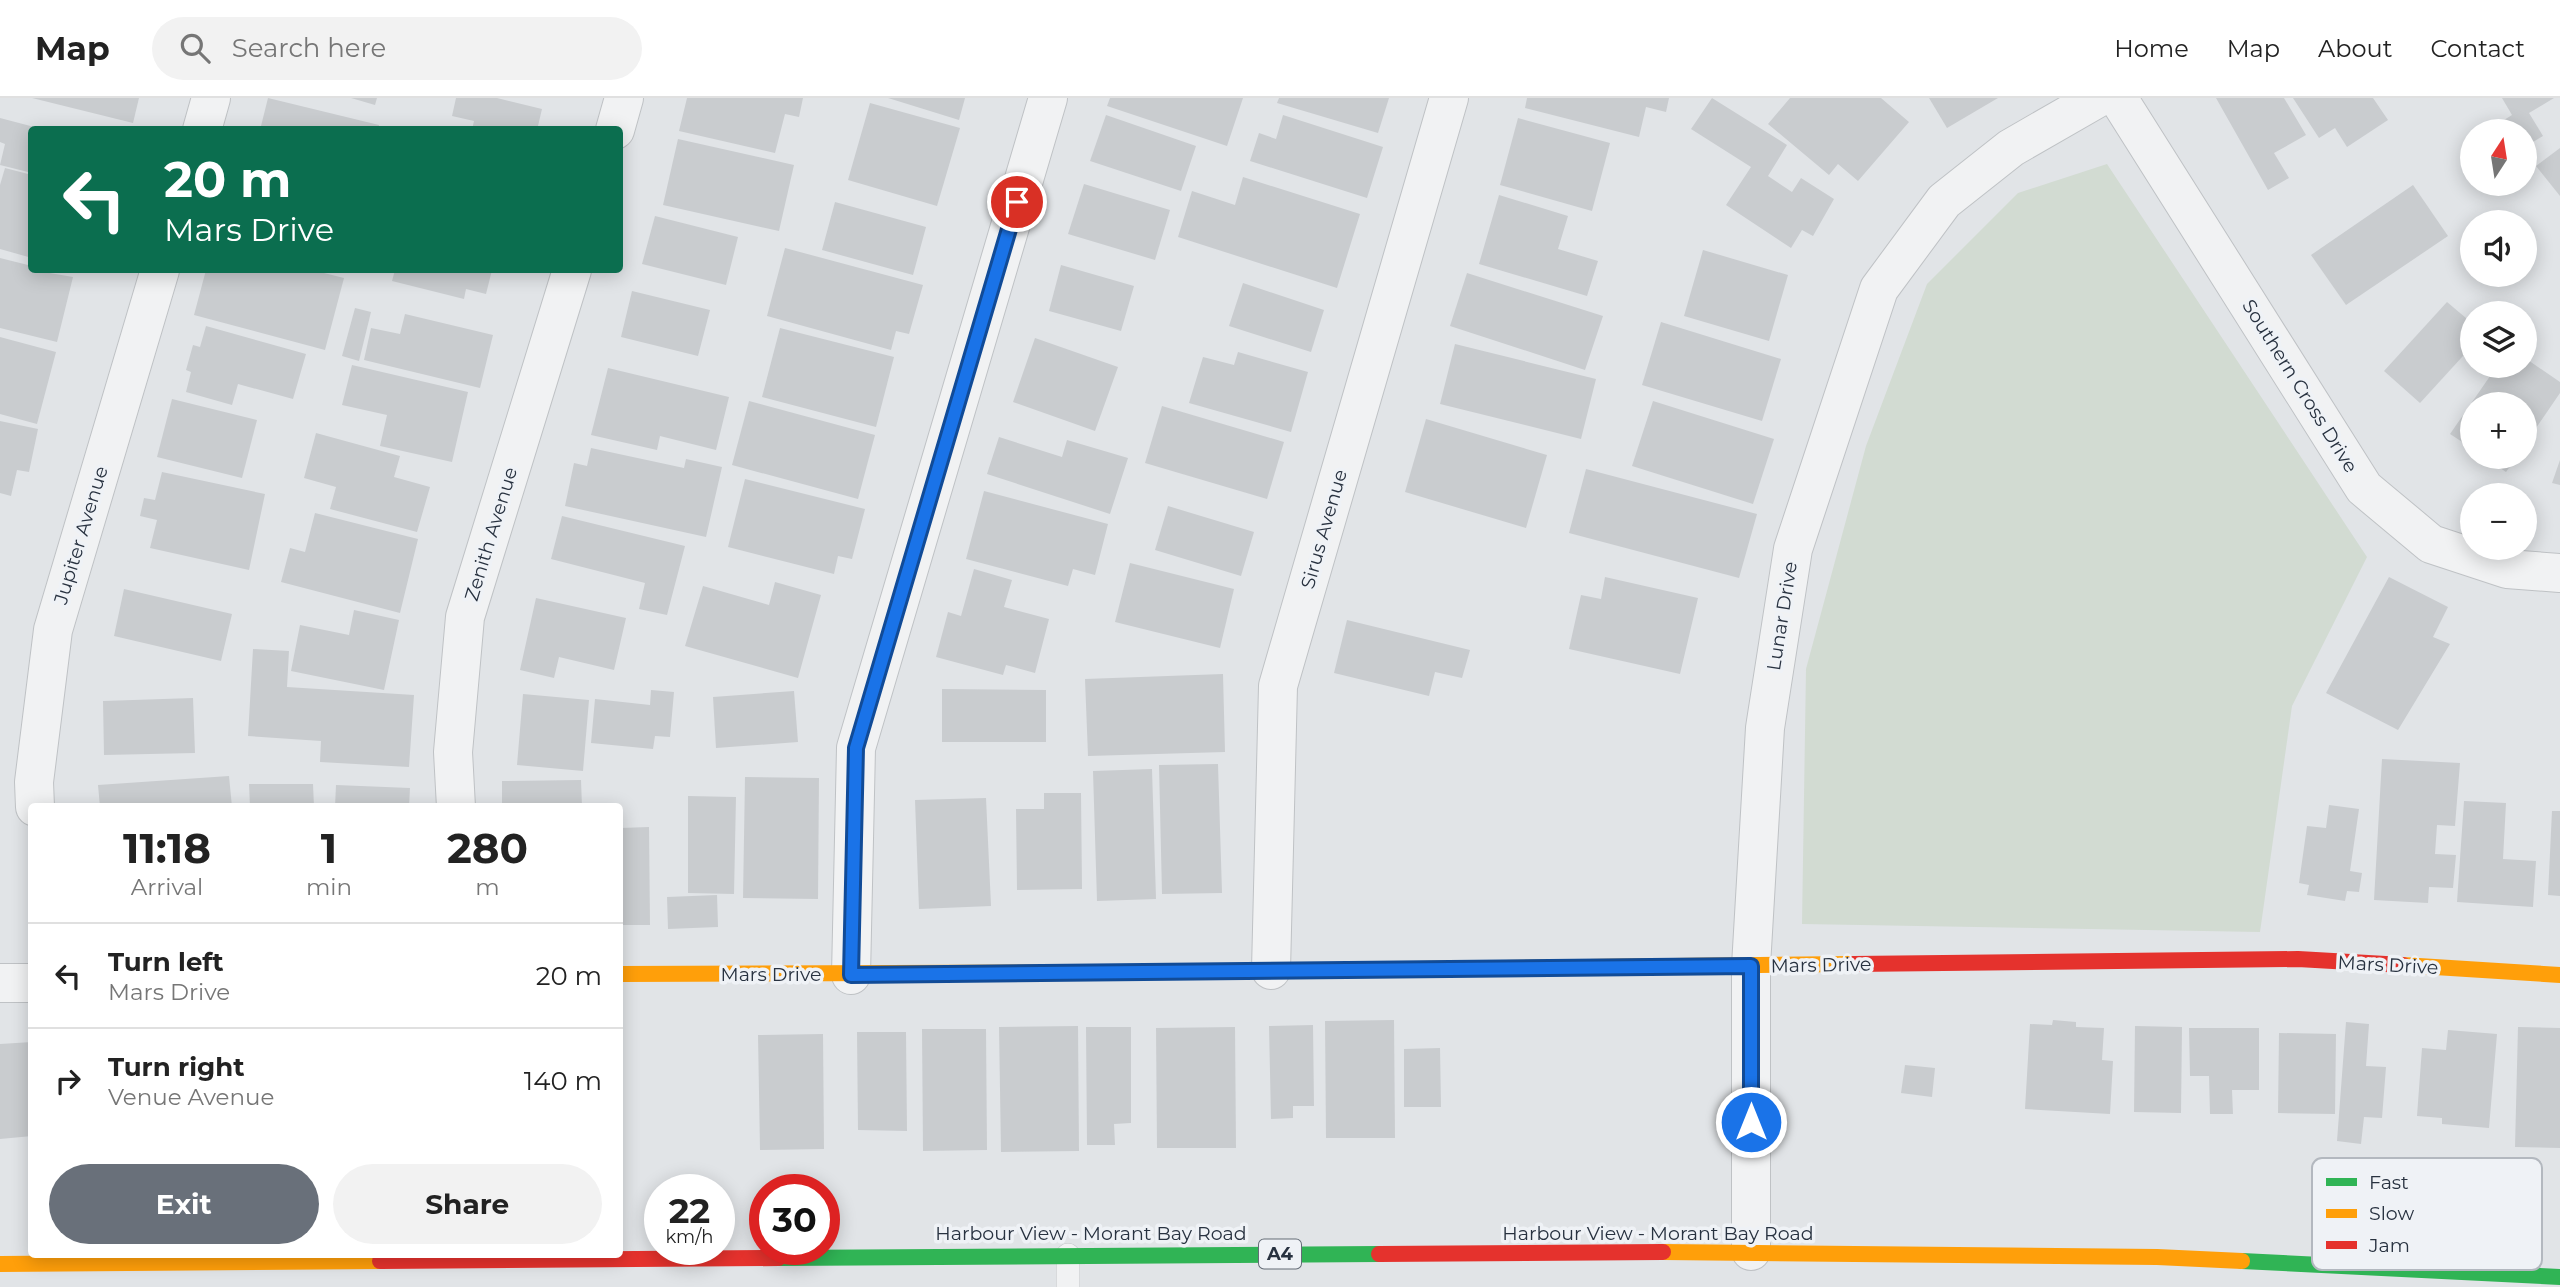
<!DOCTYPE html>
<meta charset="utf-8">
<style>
:root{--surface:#fff;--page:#f2f2f2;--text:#222;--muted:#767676;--line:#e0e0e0;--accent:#69707a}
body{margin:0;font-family:Montserrat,sans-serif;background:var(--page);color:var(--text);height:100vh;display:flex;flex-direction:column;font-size:26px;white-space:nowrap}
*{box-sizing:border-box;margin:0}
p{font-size:23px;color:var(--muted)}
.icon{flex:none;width:38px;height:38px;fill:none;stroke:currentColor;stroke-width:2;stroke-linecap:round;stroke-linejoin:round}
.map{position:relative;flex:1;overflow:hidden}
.panel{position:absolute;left:28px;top:705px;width:595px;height:455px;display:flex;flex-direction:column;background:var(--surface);border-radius:7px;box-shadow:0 4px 18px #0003}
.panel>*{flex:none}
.hud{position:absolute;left:28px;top:28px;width:595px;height:147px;border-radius:7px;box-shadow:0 4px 18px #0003;background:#0b6e4f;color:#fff;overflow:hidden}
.needle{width:46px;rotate:12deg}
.controls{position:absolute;left:2460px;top:21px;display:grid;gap:14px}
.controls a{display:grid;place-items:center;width:77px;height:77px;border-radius:50%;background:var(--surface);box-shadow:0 4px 18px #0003;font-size:35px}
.speed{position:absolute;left:644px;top:1076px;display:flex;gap:14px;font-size:35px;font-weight:700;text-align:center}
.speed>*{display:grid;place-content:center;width:91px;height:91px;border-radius:50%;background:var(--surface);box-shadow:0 4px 18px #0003;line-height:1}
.speed small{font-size:18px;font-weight:400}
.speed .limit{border:10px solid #d22;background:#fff;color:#111}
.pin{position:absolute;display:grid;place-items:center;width:60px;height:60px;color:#fff;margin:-30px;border:4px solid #fff;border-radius:50%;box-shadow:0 2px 7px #0007}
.me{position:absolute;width:77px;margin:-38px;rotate:0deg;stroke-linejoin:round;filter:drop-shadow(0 0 5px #0008)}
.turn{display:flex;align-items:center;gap:24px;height:147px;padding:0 21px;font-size:32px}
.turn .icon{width:91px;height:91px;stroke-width:2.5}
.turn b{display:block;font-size:49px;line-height:60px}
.eta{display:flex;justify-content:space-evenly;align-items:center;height:119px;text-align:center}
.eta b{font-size:42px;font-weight:700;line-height:49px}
.action{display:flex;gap:14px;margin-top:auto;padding:14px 21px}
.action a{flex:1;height:80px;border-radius:42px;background:var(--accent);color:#fff;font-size:28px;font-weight:700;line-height:80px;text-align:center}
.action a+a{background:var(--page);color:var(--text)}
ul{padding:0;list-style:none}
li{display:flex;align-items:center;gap:21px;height:105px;padding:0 21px;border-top:2px solid var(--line)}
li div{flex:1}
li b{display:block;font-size:26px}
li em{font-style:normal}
header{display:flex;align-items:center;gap:42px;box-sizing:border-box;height:98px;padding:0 35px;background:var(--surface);border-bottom:2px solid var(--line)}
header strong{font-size:33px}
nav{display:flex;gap:38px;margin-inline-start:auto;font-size:24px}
.search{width:490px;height:63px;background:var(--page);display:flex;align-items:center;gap:18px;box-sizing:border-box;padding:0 24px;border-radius:38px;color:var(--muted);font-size:26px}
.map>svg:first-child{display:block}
.pitch{fill:#d2dbd2}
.building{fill:#c9cccf}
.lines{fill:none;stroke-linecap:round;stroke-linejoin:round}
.lane-casing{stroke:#bfc2c5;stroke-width:24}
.street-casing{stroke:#bfc2c5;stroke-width:40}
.lane{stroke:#f1f2f3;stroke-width:23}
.street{stroke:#f1f2f3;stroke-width:38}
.fast{stroke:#30b455;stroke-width:16}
.slow{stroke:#ff9f0a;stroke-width:16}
.jam{stroke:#e5322d;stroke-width:16}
.route-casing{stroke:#114b97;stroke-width:18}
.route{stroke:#1a73e8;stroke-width:12}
.labels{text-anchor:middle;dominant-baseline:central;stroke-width:7;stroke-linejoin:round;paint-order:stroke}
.shield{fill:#eff2f6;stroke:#646c77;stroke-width:2}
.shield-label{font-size:18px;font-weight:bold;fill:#283240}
.street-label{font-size:19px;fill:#283240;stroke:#eff2f6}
.key{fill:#eff2f6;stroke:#b3b8bf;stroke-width:2}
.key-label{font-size:19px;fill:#283240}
</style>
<header>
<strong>Map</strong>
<div class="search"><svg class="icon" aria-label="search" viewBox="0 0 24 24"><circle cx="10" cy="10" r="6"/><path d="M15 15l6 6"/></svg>Search here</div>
<nav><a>Home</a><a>Map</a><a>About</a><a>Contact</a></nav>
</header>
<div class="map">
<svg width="2560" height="1189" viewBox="0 0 2560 1189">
<rect width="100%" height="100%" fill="#e1e4e7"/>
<path class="pitch" d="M2107,66L2367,459L2292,608L2260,834L1802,826L1806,571L1866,348L1927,186L2018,95Z"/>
<g class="building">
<path d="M32,0H139L133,25Z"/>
<path d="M268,0L379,27L378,32H260Z"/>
<path d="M351,0H377L375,7Z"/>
<path d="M456,0H497L542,11L537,32H472L474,23L452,18Z"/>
<path d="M687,0H803L799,19L785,16L775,55L679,33Z"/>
<path d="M888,0H965L959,22Z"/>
<path d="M1110,0H1243L1227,48L1107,8Z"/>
<path d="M1279,0H1389L1378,35L1277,5Z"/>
<path d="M1527,0H1669L1666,14L1646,9L1639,39L1525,10Z"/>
<path d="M1712,0L1787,47L1768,78L1792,94L1801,80L1834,101L1813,138L1802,132L1791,150L1726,107L1751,69L1691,31Z"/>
<path d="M1790,0H1881L1909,24L1858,83L1838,66L1829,77L1768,26Z"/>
<path d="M1929,0H1998L1947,30Z"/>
<path d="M2216,0H2284L2306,37L2274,55L2289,80L2268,92Z"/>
<path d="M2293,0H2373L2388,22L2347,49L2335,30L2319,40Z"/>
<path d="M2502,0H2554L2529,15L2543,38L2525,49V33H2500L2496,27L2512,17Z"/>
<path d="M870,5L960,30L937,108L848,82Z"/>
<path d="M1106,17L1196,48L1181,93L1090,63Z"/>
<path d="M1283,17L1383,49L1367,100L1250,63L1259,35L1276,41Z"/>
<path d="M0,20L42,31L32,32V75L0,67L5,46L0,44Z"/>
<path d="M1518,20L1610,45L1592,113L1500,87Z"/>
<path d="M678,41L794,67L779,133L663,107Z"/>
<path d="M2560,50V98L2536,68Z"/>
<path d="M5,70L32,77V160L0,151V87Z"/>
<path d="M1243,79L1360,116L1337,190L1178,139L1192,93L1235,107Z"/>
<path d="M1084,86L1170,112L1155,162L1068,136Z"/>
<path d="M2413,87L2448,138L2346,207L2311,157Z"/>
<path d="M1499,97L1568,118L1558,151L1598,163L1587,198L1479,166Z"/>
<path d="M835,104L926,129L913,177L822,152Z"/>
<path d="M655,118L738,139L726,187L642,166Z"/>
<path d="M785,150L923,187L909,236L896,233L891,252L767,218Z"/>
<path d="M1703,152L1788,177L1769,243L1684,218Z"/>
<path d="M0,160L32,168V172L73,179L57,244L0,230Z"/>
<path d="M1061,167L1134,188L1121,233L1049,213Z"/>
<path d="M206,172H312L344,180L325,252L194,217Z"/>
<path d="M395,172H492L486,196L466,191L464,201L392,183Z"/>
<path d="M1467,175L1603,218L1585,272L1450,228Z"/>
<path d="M1243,185L1324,212L1311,254L1229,228Z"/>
<path d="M632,193L710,212L698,258L621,239Z"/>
<path d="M2447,204L2473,226V247L2420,305L2384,273Z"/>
<path d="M355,210L371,214L359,263L342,258Z"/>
<path d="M405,216L493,237L480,290L364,262L371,230L400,236Z"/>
<path d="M1661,224L1781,261L1762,323L1642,287Z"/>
<path d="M206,228L306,256L293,301L238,286L232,307L186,294L191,274L186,272L193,247L200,249Z"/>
<path d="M780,230L894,259L876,329L762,299Z"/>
<path d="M0,239L56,254L37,326L0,316Z"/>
<path d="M1035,240L1118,269L1095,333L1013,304Z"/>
<path d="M1455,246L1596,281L1581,341L1440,306Z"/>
<path d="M1238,254L1308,274L1291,334L1189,305L1203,259L1234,267Z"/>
<path d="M2525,260L2560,284V295L2525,346V306H2473V351L2450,336L2497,268H2525Z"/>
<path d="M352,267L468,294L452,364L380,348L387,317L342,307Z"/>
<path d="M608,270L729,299L716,352L660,338L657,352L591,337Z"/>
<path d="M172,301L257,322L242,380L157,359Z"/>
<path d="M749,303L875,337L858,401L732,367Z"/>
<path d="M1653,303L1774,341L1753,406L1632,368Z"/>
<path d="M1162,308L1284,344L1267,401L1145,365Z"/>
<path d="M1426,321L1547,357L1526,430L1405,394Z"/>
<path d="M0,323L38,331L29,374L17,372L11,398L0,395Z"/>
<path d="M316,335L400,358L394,379L430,389L417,434L330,411L336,389L304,380Z"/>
<path d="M999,339L1062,359L1067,342L1128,360L1110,416L987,376Z"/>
<path d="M591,350L684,370L686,361L722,369L706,439L565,408L574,365L587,368Z"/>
<path d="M2484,359H2517L2506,374Z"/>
<path d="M2560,362V387L2552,385Z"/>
<path d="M1586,371L1757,416L1739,480L1569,435Z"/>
<path d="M162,374L265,396L249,472L150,450L157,422L140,418L144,400L155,402Z"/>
<path d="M745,381L865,411L852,461L838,458L834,476L728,449Z"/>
<path d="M984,393L1108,426L1095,477L1073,471L1068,488L966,461Z"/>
<path d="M1168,408L1254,434L1241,478L1155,452Z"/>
<path d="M315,415L418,441L400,515L281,484L290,450L305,454Z"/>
<path d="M562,418L685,448L667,517L639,511L645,485L551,461Z"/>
<path d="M1130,465L1234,491L1220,550L1115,524Z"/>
<path d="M974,471L1012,482L1004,509L1049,521L1035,575L1006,567L1003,577L936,559L948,514L961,518Z"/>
<path d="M1605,479L1698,500L1680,576L1569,551L1581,497L1601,501Z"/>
<path d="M2389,479L2448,509L2433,539L2450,546L2398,632L2326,595Z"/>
<path d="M775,484L821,497L798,580L685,548L703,488L769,507Z"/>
<path d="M124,491L232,516L221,563L114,538Z"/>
<path d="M536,500L626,520L614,572L559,559L554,580L520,572Z"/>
<path d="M354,512L399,522L384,592L291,573L300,527L349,537Z"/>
<path d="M1347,522L1470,552L1462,580L1435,574L1429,598L1334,575Z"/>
<path d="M253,551L289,553L287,589L414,597L409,669L320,664L321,643L248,638Z"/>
<path d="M1223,576L1225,654L1088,658L1085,581Z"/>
<path d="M942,591L1046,592V644H942Z"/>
<path d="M651,592L674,594L670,639L655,638L653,651L591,645L595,601L650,607Z"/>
<path d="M794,593L798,644L716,650L713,599Z"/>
<path d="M523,596L589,602L583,673L517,667Z"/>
<path d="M193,600L195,655L104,657L103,603Z"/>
<path d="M2382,661L2460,665L2455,728L2437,727L2435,756L2456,757L2453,790L2429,789L2428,805L2374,802Z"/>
<path d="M1218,666L1222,795L1162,796L1159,667Z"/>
<path d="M1152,671L1156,801L1097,803L1093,673Z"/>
<path d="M229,678L232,709H100L98,687Z"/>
<path d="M745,679L819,680L818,801L743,800Z"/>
<path d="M581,682L582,709H502V683Z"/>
<path d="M249,686H313L314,709H250Z"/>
<path d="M336,687L410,690L409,709H335Z"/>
<path d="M1044,695H1081L1082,791L1017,792L1016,711H1044Z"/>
<path d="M688,698L736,699L734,796L688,795Z"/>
<path d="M986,700L991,808L919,811L915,702Z"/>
<path d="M2464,703L2506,705L2503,761L2536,763L2533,809L2457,804Z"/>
<path d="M2329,707L2359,711L2350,773L2362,775L2359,794L2347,793L2345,803L2307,797L2309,787L2299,785L2307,728L2326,730Z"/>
<path d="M2552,713H2560V798L2548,797Z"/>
<path d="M649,729L650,827H620V730Z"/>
<path d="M717,797L718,829L668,831L667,799Z"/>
<path d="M1394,922L1395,1040H1326L1325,923Z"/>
<path d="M2053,922L2076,924V929L2104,930L2102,962L2113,963L2110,1016L2025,1011L2030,926L2052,927Z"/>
<path d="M2346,924L2369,926L2366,968L2386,969L2382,1020L2364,1019L2361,1046L2337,1043Z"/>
<path d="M1313,927L1314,1008H1293V1020L1271,1021L1269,928Z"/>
<path d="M1078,928L1079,1053L1001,1054L999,929Z"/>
<path d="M2135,928L2182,929L2181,1015L2134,1014Z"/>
<path d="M1086,929H1131V1025L1114,1026L1115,1047H1087Z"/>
<path d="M1235,929L1236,1050H1157L1156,930Z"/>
<path d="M2518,929L2560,930V1050L2515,1049Z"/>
<path d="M2189,930H2259V992H2232L2233,1016H2210L2209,978H2190Z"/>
<path d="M922,931H986L987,1052L923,1053Z"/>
<path d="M2448,932L2497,936L2489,1030L2442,1026V1020L2417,1018L2422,950L2446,952Z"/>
<path d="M857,934H906L907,1033L858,1032Z"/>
<path d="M2279,935L2336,936L2335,1016L2278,1015Z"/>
<path d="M823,936L824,1051L760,1052L758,937Z"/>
<path d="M32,944V1038L0,1041V946Z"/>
<path d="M1440,950L1441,1009H1404V951Z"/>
<path d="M1905,967L1935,970L1932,999L1901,995Z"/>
</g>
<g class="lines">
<g class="lane-casing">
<path id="lane" d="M1068,1189V1157"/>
</g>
<g class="street-casing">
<g id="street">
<path d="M2118,0L2364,390L2431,446L2507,471L2560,475"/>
<path d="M202,32L211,0"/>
<path d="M615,32L624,0"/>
<path d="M35,709L34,684L53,532L160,172"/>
<path d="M456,709L453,654L465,519L572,172"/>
<path d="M1271,872L1278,588L1449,0"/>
<path d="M851,877L856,650L1048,0"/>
<path d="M0,885H32"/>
<path d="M1751,1153V868L1765,630L1793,451L1879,191L1944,103L2011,50L2098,0"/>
</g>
</g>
<use href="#lane" class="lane"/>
<use href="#street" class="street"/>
<g class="fast">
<path d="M779,1160L1379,1156"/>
<path d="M2242,1163L2560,1179"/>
</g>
<g class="slow">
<path d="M2403,867L2560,877"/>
<path d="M1419,871L1853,866"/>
<path d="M620,876L1154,874"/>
<path d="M1663,1154L2157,1159L2242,1163"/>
<path d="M0,1166L380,1163"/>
</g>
<g class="jam">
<path d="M1853,866L2298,861L2403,867"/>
<path d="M1154,874L1419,871"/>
<path d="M1379,1156L1663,1154"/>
<path d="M380,1163L779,1160"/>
</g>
</g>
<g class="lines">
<g class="route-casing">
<path id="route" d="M1017,104L856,650L851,877L1751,868V1024"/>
</g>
<use href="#route" class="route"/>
</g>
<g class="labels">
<rect class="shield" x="1259" y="1141.5" width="42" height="29" rx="5"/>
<g class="shield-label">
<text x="1280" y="1156">A4</text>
</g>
<g class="street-label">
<text transform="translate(2300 288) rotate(58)">Southern Cross Drive</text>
<text transform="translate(1324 431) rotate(-74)">Sirus Avenue</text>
<text transform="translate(491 436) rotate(-73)">Zenith Avenue</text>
<text transform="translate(81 437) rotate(-73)">Jupiter Avenue</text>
<text transform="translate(1782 518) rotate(-81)">Lunar Drive</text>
<text transform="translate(1821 867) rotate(-1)">Mars Drive</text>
<text transform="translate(2388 867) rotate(3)">Mars Drive</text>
<text x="771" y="876">Mars Drive</text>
<text x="1091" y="1135">Harbour View - Morant Bay Road</text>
<text x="1658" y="1135">Harbour View - Morant Bay Road</text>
</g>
</g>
<rect x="2312" y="1060" width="230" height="112" rx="10" class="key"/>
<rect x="2326" y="1080" width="31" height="8" fill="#30b455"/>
<rect x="2326" y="1111" width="31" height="9" fill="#ff9f0a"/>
<rect x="2326" y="1143" width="31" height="8" fill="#e5322d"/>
<g class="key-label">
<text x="2369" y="1091">Fast</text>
<text x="2369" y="1122">Slow</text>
<text x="2369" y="1154">Jam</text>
</g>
</svg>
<div class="controls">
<a><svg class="needle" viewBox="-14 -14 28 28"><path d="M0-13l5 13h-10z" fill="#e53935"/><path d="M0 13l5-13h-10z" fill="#767676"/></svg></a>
<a><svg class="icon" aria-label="sound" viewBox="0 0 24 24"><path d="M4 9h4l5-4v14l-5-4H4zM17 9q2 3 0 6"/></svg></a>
<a><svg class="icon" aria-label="layers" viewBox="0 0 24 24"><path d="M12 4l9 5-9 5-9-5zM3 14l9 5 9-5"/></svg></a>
<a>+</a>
<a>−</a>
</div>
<div class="speed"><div>22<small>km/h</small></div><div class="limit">30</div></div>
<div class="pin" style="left:1017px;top:104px;background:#d93025"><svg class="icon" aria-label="arrive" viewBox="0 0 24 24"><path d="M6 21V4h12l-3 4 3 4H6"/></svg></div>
<svg class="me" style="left:1751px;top:1024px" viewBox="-20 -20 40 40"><circle r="17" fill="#1a73e8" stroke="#fff" stroke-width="3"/><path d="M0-11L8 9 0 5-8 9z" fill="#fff"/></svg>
<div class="hud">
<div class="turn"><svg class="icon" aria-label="left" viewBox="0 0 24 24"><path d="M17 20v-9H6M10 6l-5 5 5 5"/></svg><div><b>20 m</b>Mars Drive</div></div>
</div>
<section class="panel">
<div class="eta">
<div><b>11:18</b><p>Arrival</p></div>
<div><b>1</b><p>min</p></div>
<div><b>280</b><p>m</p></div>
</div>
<ul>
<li><svg class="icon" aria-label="left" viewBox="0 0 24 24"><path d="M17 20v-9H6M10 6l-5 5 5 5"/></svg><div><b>Turn left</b><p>Mars Drive</p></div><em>20 m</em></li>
<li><svg class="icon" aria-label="right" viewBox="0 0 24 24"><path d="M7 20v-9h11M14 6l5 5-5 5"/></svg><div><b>Turn right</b><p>Venue Avenue</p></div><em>140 m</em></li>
</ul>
<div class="action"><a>Exit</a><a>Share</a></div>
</section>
</div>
